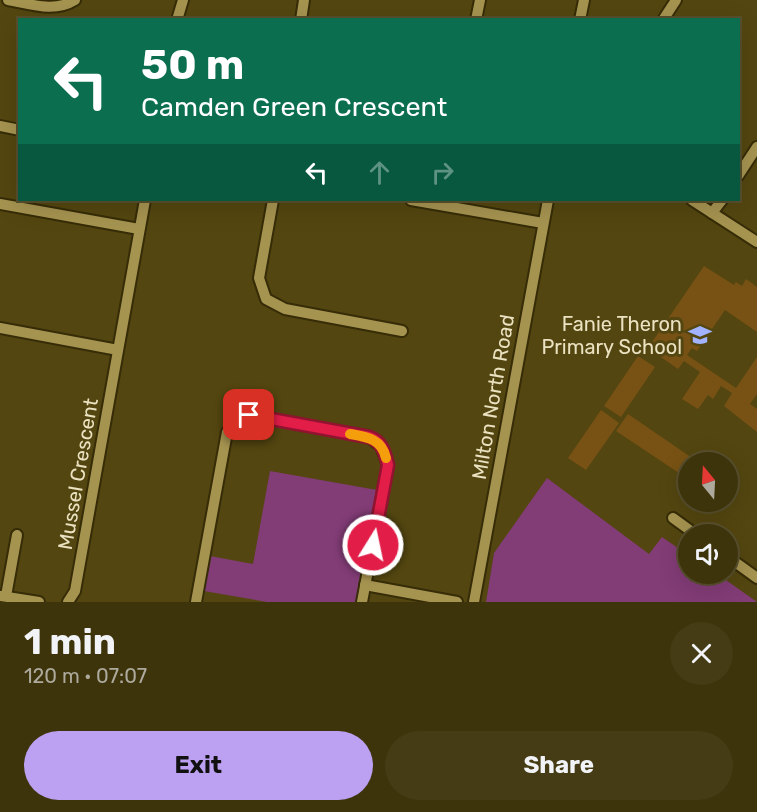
<!DOCTYPE html>
<meta charset="utf-8">
<style>
:root{--surface:#3e340c;--page:#453c15;--text:#f1f3f6;--muted:#adaa9d;--line:#574f2d;--accent:#bca0f2}
body{margin:0;font-family:Rubik,sans-serif;background:var(--page);color:var(--text);height:100vh;display:flex;flex-direction:column;font-size:22px;white-space:nowrap}
*{box-sizing:border-box;margin:0}
p{font-size:20px;color:var(--muted)}
.icon{flex:none;width:33px;height:33px;fill:none;stroke:currentColor;stroke-width:2;stroke-linecap:round;stroke-linejoin:round}
.map{position:relative;height:602px;overflow:hidden}
.side{display:flex;flex-direction:column;background:var(--surface);flex:1}
.side>*{flex:none}
.banner{position:absolute;left:18px;top:18px;width:722px;height:183px;border-radius:0px;box-shadow:0 6px 24px #0002,0 0 0 2px var(--line);background:#0b6e4f;color:#fff;overflow:hidden}
.needle{width:39px;rotate:342deg}
.tools{position:absolute;left:678px;top:452px;display:grid;gap:12px}
.tools a{display:grid;place-items:center;width:60px;height:60px;border-radius:50%;background:var(--surface);box-shadow:0 6px 24px #0002,0 0 0 2px var(--line);font-size:30px}
.pin{position:absolute;display:grid;place-items:center;width:51px;height:51px;color:#fff;margin:-26px;border-radius:12px;box-shadow:0 3px 9px #0006}
.me{position:absolute;width:66px;margin:-33px;rotate:10deg;stroke-linejoin:round;filter:drop-shadow(0 0 4px #0008)}
.turn{display:flex;align-items:center;gap:21px;height:126px;padding:0 24px;font-size:27px}
.turn .icon{width:78px;height:78px;stroke-width:2.5}
.turn b{display:block;font-size:42px;line-height:51px}
.lanes{display:flex;align-items:center;height:57px;padding:0 24px;background:#0003;justify-content:center;gap:30px;direction:ltr}
.lanes .off{opacity:.35}
.round{display:grid;place-items:center;flex:none;width:63px;height:63px;border-radius:32px;background:var(--page)}
.overview{display:flex;align-items:center;justify-content:space-between;height:102px;padding:0 24px}
h1{font-size:36px;font-weight:700;line-height:45px}
.cta{display:flex;gap:12px;margin-top:auto;padding:12px 24px}
.cta a{flex:1;height:69px;border-radius:36px;background:var(--accent);color:#111;font-size:24px;font-weight:700;line-height:69px;text-align:center}
.cta a+a{background:var(--page);color:var(--text)}
.map>svg:first-child{display:block}
.green{fill:#823c76}
.building{fill:#785214}
.lines{fill:none;stroke-linecap:round;stroke-linejoin:round}
.minor-casing{stroke:#362c07;stroke-width:14}
.minor{stroke:#a59350;stroke-width:10}
.route-casing{stroke:#92132f;stroke-width:15}
.route{stroke:#e11d48;stroke-width:10}
.slow{stroke:#f59e0b;stroke-width:10}
.labels{text-anchor:middle;dominant-baseline:central;stroke-width:6;stroke-linejoin:round;paint-order:stroke}
.poi-label{font-size:20px;fill:#ebe2c1;stroke:#534610;text-anchor:end}
.street-label{font-size:20px;fill:#ebe2c1;stroke:#534610}
</style>
<div class="map">
<svg width="757" height="602" viewBox="0 0 757 602">
<rect width="100%" height="100%" fill="#534610"/>
<g class="green">
<path d="M270,471L377,490L357,602H267L204,591L210,556L253,564Z"/>
<path d="M547,478L649,554L662,537L688,555V573H716L757,602H486L494,553Z"/>
</g>
<g class="building">
<path d="M704,266L734,285L736,282L742,286L746,279L757,287V332L725,310L697,351L692,348L687,355L736,388L757,357V394L750,404L757,409V432L724,406L732,393L721,386L713,399L708,395L698,409L682,399L700,372L684,361L678,369L648,348Z"/>
<path d="M638,356L655,367L621,417L604,406Z"/>
<path d="M601,410L619,423L586,470L568,458Z"/>
<path d="M628,414L698,462H688V479L616,431Z"/>
</g>
<g class="lines">
<g class="minor-casing">
<g id="minor">
<path d="M8,0C31,4 54,13 75,0"/>
<path d="M177,20L183,0"/>
<path d="M301,20L304,0"/>
<path d="M476,20L480,0"/>
<path d="M580,20L584,0"/>
<path d="M663,20L676,0"/>
<path d="M0,126L20,130"/>
<path d="M738,176L757,147"/>
<path d="M273,200L259,278L266,299L285,309L402,331"/>
<path d="M411,200L543,223"/>
<path d="M692,200L757,242"/>
<path d="M0,204L139,229"/>
<path d="M712,213L722,200"/>
<path d="M0,328L118,350"/>
<path d="M673,518L695,534"/>
<path d="M728,557L757,578"/>
<path d="M365,585L457,602"/>
<path d="M1,596L39,602"/>
<path d="M6,596L17,535"/>
<path d="M68,602L75,591L145,200"/>
<path d="M196,602L227,432L235,422L249,415L369,437L381,446L388,465L362,602"/>
<path d="M474,602L548,200"/>
</g>
</g>
<use href="#minor" class="minor"/>
</g>
<g class="lines">
<g class="route-casing">
<path id="route" d="M249,415L369,437C382,441 385,453 388,465L373,545"/>
</g>
<use href="#route" class="route"/>
<path class="slow" d="M350,434C367,437 382,439 386,458"/>
</g>
<defs>
<g id="school-bare" transform="scale(1.8)"><path d="M0-5L7-2L0 1L-7-2ZM-4 1L0 2.5L4 1V4Q0 6-4 4Z" fill="#a2b2fd" stroke="#534610" stroke-width="2.5" paint-order="stroke"/></g>
</defs>
<g fill-rule="evenodd">
<use href="#school-bare" x="700" y="335"/>
</g>
<g class="labels">
<g class="poi-label">
<text x="682" y="324">Fanie Theron<tspan x="682" dy="23">Primary School</tspan></text>
</g>
<g class="street-label">
<text transform="translate(493 397) rotate(-80)">Milton North Road</text>
<text transform="translate(78 474) rotate(-80)">Mussel Crescent</text>
</g>
</g>
</svg>
<div class="tools">
<a><svg class="needle" viewBox="-14 -14 28 28"><path d="M0-13l5 13h-10z" fill="#e53935"/><path d="M0 13l5-13h-10z" fill="#adaa9d"/></svg></a>
<a><svg class="icon" aria-label="sound" viewBox="0 0 24 24"><path d="M4 9h4l5-4v14l-5-4H4zM17 9q2 3 0 6"/></svg></a>
</div>
<div class="pin" style="left:249px;top:415px;background:#d93025"><svg class="icon" aria-label="arrive" viewBox="0 0 24 24"><path d="M6 21V4h12l-3 4 3 4H6"/></svg></div>
<svg class="me" style="left:373px;top:545px" viewBox="-20 -20 40 40"><circle r="17" fill="#e11d48" stroke="#fff" stroke-width="3"/><path d="M0-11L8 9 0 5-8 9z" fill="#fff"/></svg>
<div class="banner">
<div class="turn"><svg class="icon" aria-label="left" viewBox="0 0 24 24"><path d="M17 20v-9H6M10 6l-5 5 5 5"/></svg><div><b>50 m</b>Camden Green Crescent</div></div>
<div class="lanes"><svg class="icon" aria-label="left" viewBox="0 0 24 24"><path d="M17 20v-9H6M10 6l-5 5 5 5"/></svg><svg class="icon off" aria-label="ahead" viewBox="0 0 24 24"><path d="M12 20V5M6 11l6-6 6 6"/></svg><svg class="icon off" aria-label="right" viewBox="0 0 24 24"><path d="M7 20v-9h11M14 6l5 5-5 5"/></svg></div>
</div>
</div>
<section class="side">
<div class="overview"><div><h1>1 min</h1><p>120 m · 07:07</p></div><a class="round"><svg class="icon" aria-label="close" viewBox="0 0 24 24"><path d="M6 6l12 12M18 6L6 18"/></svg></a></div>
<div class="cta"><a>Exit</a><a>Share</a></div>
</section>
